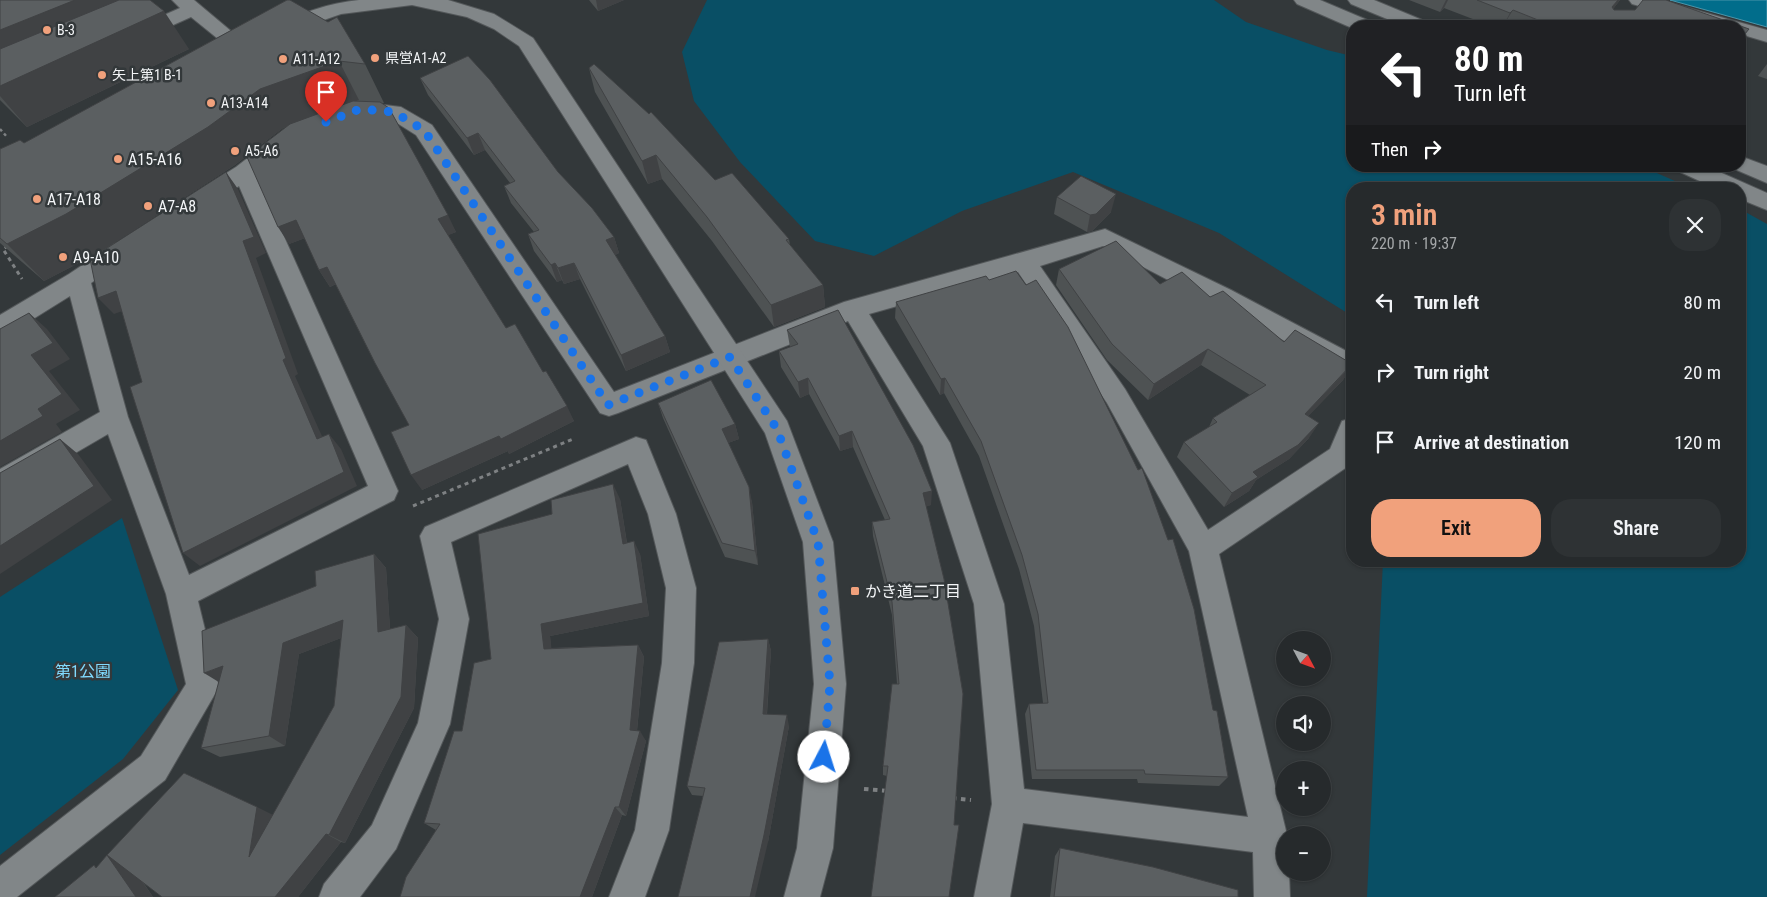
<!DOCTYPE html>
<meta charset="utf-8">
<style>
:root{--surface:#262a2c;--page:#2e3234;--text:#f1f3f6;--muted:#a4a7a9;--line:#424648;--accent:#f1a17c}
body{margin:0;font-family:"Roboto Condensed","Noto Sans JP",sans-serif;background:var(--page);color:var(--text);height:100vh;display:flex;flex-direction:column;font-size:19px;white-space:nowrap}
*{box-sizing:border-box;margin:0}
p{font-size:16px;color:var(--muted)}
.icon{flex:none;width:28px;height:28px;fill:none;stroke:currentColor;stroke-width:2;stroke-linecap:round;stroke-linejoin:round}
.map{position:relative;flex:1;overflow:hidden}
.drawer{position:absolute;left:1346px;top:182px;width:400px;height:385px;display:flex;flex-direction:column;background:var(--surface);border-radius:20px;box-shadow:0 1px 4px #0004,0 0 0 1px var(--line)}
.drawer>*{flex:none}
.top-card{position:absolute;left:1346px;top:20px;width:400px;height:152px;border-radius:20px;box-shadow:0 1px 4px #0004,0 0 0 1px var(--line);background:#202124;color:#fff;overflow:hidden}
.needle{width:32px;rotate:131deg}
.fabs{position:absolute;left:1276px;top:631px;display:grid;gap:10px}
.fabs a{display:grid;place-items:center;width:55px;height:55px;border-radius:50%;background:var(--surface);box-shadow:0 1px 4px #0004,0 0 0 1px var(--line);font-size:25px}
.pin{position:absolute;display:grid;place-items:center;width:42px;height:42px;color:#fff;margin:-51px -21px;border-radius:50% 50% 50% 0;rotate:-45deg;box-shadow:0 0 5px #0007}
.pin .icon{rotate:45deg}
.me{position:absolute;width:55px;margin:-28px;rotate:5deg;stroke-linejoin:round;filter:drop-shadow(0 0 4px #0008)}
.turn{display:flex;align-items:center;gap:18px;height:105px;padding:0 25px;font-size:22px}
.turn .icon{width:65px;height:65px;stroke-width:2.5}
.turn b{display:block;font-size:35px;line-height:42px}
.then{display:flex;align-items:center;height:48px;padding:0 25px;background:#0003;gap:10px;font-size:19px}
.round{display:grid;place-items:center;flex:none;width:52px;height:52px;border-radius:20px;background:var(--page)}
.overview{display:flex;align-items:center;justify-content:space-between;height:85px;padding:0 25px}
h1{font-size:30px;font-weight:600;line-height:38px;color:var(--accent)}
.cta{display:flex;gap:10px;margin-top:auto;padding:10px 25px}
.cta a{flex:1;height:58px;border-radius:20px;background:var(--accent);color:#111;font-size:20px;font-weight:600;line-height:58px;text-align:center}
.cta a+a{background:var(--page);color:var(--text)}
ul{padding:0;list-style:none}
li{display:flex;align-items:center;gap:15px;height:70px;padding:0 25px}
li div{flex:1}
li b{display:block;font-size:19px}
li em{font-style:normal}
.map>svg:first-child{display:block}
.green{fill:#094f65}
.water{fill:#016d8b;stroke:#4a96ab}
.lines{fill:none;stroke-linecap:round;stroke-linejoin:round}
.minor-casing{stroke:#535759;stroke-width:2}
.tertiary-casing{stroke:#535759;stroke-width:2}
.path-far2{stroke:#7e8183;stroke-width:2.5;stroke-dasharray:3 3;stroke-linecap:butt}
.path-far1{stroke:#7e8183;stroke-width:3;stroke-dasharray:4 4;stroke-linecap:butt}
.path{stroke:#7e8183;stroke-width:4;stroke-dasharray:4.5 4.5;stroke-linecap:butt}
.minor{fill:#818688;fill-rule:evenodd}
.tertiary{fill:#818688;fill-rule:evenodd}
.wall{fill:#4e5253}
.shaded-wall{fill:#404244}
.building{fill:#5b5f61;stroke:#404244}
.route{stroke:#1a73e8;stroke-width:9;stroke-dasharray:0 16.2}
.poi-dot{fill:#f1a17c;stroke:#33383a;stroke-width:2}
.labels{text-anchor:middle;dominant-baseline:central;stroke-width:5;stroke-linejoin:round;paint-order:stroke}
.far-poi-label{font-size:14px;fill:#f3f5f7;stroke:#33383a;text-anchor:start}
.poi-label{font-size:16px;fill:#f3f5f7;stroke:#33383a;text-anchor:start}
.park-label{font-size:16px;fill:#80dafe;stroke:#33383a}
</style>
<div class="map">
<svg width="1767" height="897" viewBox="0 0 1767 897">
<rect width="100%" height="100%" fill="#33383a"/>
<g class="green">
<path d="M707,0H1214L1246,22L1327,50L1352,56V166H1641L1693,189H1352V316L1219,233L1073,172L962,211L874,256L815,241L740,162L694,101L682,52Z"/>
<path d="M1740,209L1767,224V897H1367L1383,561H1740Z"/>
<path d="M122,518L178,690L123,759L0,855V597Z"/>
</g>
<path class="water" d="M1670,0H1767V27Z"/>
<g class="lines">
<g class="minor-casing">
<g id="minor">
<path d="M172,0H194L250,47L247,51H233L191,17L142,39H128L125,35L128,31L180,8Z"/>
<path d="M1629,0H1660L1767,30V42L1740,34V26H1712L1632,4Z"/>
<path d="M360,102L401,107L432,125L614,392L844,302L1105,229L1231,290L1352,354V376L1103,246L1040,266L1125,389L1208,530L1330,449L1342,421L1352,418V460L1350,465L1219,554L1287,835H1285V872H1289L1290,897H1254L1253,852L1023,823L1010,897H974L992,804L974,604L923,446L848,321L618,413L609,416L600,413L416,135L389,118L348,116L344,111L348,106ZM1018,272L1107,403L1189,551L1248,817L1024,789L1004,604L950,443L869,314Z"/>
<path d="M280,137L288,139L291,144L288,149L256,174L398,491L394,500L198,601L219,687L165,780L17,897H0V866L141,756L186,684L166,594L108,434L10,491L0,495V469L100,412L70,296L9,334L0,337V315L69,274L114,244L122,242L130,244L134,250L130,256L91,283L128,417L189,575L368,486L239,186C225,195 210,210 193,206L190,200L193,194L236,167L272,139Z"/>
<path d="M636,437L646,440L676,514L696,588L694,663L669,830L645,897H609L635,830L662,663L666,588L648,514L628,464L451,542L469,619L450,724L396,849L360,897H319L324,884L372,825L418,723L439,619L420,536L425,527Z"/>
</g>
</g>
<g class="tertiary-casing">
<g id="tertiary">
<path d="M359,0H448L494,14L533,38L787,421L833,542L846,684L833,848L820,897H784L797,848L814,684L803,542L765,433L519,46L494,29L467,17L412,5L341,14L281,35L274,33L271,29L274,25C302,13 329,3 359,0Z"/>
<path d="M1294,0H1320L1372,22L1375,26L1352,28L1297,4Z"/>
<path d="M1348,0H1374L1427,22L1430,26H1404L1351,4Z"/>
<path d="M1740,156L1767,166V183L1732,168L1731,166H1740Z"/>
<path d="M1675,166H1706L1767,193V210L1740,199V189H1717L1678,171Z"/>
</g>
</g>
<path class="path-far2" d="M0,129L8,138"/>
<g class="path-far1">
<path d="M8,246L3,249L22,279"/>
<path d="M413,506L573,439"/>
</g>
<g class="path">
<path d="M864,789L889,791"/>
<path d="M952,798L971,800"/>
</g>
<use href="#minor" class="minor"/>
<use href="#tertiary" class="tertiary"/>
</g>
<g class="wall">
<path d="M0,0L189,49L27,127L0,100Z"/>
<path d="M287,0L365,64L384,103H380L456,232L448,235L506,328L543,372L574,421L509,454L508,451L422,490L409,425L336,284L330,287L319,270L305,238L289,244L287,127L283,128L235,165L100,252L44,281L0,243V149L24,143Z"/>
<path d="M589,0H624L598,11Z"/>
<path d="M1409,0H1620L1613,9L1614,10L1740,26H1491L1444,8L1440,12Z"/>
<path d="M1767,64V79L1758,76Z"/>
<path d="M589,68L715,180L789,239L790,245L823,285L825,307L774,327L712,241L662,179L648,184L595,92Z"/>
<path d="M420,78L558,172L614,237L619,253L615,255L665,336L670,352L626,371L580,279L564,284L562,280L557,282L534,251L528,234L534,232L511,203L504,186L510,183L485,150L474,155L428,95Z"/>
<path d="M1057,197L1111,212L1092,231L1087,232L1054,214Z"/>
<path d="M1059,269L1160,284L1210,297L1284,342L1352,365L1343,380L1308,416L1309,438L1289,459L1256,480L1249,491L1224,507L1177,457L1184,442L1209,427L1213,418L1250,395L1201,365L1148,400L1107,360L1056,285Z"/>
<path d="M896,302L1213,710L1228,777L1219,786L1138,783L1137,779H1032L1025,714L1029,704L1043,703L1034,626L1019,569L979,456L944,393L940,395L895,318Z"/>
<path d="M787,330L931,505L926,506L949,897L887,776L883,775V766L897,684L892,615L873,536L872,522L885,520L853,447L840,451L809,394L800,398L781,367L779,351L790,347Z"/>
<path d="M658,403L735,424L739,439L728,443L752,502L758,565L725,557L663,418Z"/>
<path d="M620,499L627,543L640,554L649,616L550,636L551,648L638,645L644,657L637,731L646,741L626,816L622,815L592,897H400L436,830L424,823L491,659Z"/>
<path d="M374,554L386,568L390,629L406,625L418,638L414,708L345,843L341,842L298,897H162L143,882L153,897H55L98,866L273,815L334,706L341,638L299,654L285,746L220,757L201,748L316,586Z"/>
<path d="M768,639L771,651L767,714L789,726L768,842L703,796L692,795L687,786Z"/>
<path d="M1060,848L1238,897H1050L1055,856Z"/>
</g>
<g class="shaded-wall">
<path d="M75,0H138L164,11L189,49L27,127L0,96V30Z"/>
<path d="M596,0H624L598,11Z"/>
<path d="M1446,0H1448L1444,8L1440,12Z"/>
<path d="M1618,0H1620L1601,25L1612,7Z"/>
<path d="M1513,10L1503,26L1510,13Z"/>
<path d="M339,61L359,100L283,128L235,165L100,252L44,281L7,244L260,89Z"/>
<path d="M478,133L485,150L474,155L467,138Z"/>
<path d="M656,155L662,179L648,184L642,161Z"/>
<path d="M226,172L238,189L266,253L256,258L298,374L295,376L330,454L317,439L283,360L243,241Z"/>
<path d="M1116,194L1111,212L1092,231L1087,232L1090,215Z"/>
<path d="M448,215L456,232L446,236L438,219Z"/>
<path d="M296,220L308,237L289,244L278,227Z"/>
<path d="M614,237L619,253L611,257L606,240Z"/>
<path d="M555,263L562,280L557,282L551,265Z"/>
<path d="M574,263L580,279L564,284L558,268Z"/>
<path d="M327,267L338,283L330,287L319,270Z"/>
<path d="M823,285L825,307L774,327L771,305Z"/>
<path d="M116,291L131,308L114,314L98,298Z"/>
<path d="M29,313L47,329L70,359L49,371L80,410L56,424L62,432L0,467V441L38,409L31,355Z"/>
<path d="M665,336L670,352L626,371L621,355Z"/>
<path d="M1208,349L1201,365L1148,400L1154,384Z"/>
<path d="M1352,365L1343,380L1296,429L1305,414Z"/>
<path d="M808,378L809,394L800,398L798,382Z"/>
<path d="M945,378L944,393L940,395L941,379Z"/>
<path d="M567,406L574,421L509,454L508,451L422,490L411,475Z"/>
<path d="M1319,423L1309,438L1289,459L1256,480L1249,491L1224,507L1232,493L1253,472Z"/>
<path d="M735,424L739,439L725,444L722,429Z"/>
<path d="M852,431L853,447L840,451L839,436Z"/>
<path d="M329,434L341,449L357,486L200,566L183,553Z"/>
<path d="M60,439L78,454L112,500L0,574V546Z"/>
<path d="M613,484L620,499L629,557L623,544Z"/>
<path d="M749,487L752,502L758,565L755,551Z"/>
<path d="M932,491L931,505L922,508L923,493Z"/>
<path d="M634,541L640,554L649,616L550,636L553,661L544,649L541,624Z"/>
<path d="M374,554L386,568L391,644L378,632Z"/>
<path d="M343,620L357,632L299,654L285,746L269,736L283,643Z"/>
<path d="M406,625L418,638L414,708L345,843L329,835Z"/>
<path d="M768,639L771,651L766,724L763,714Z"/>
<path d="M638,645L644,657L636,740L630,730Z"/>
<path d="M223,666L222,684L204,673Z"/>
<path d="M787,715L789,726L768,842L755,897H750Z"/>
<path d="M640,731L646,741L626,816L619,807Z"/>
<path d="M257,807L275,816L249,857Z"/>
<path d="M615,807L622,815L592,897H580Z"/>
<path d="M326,834L341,842L298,897H275Z"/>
<path d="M107,855L129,863L153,897H136Z"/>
</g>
<g class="building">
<path d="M0,0H75L0,30Z"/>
<path d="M119,0H150L164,11L0,86V49Z"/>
<path d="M287,0H290L328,22L337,17L365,64L339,61L260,89L208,127L66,214L7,244L0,238V149L20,140L24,143Z"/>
<path d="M1477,0H1618L1612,7L1614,10H1635L1643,0H1666L1749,29L1740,40V26H1553L1513,10L1510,13Z"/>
<path d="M468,56L490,80L558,172L592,208L614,237L606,240L665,336L621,355L574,263L558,268L555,263L551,265L528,234L539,230L504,186L515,181L478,133L467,138L420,78Z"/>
<path d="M594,64L649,114L651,112L715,180L732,173L789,239L786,240L823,285L771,305L707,217L656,155L642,161L589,68Z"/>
<path d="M353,101L380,102L389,108L448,215L438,219L506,328L515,324L543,372L546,371L567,406L501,439L499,436L411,475L391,432L409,425L375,363L327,267L319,270L296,220L278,227L247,157L290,124Z"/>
<path d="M226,172L254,237L243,241L286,358L283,360L317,439L329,434L344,472L183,553L130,387L142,382L116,291L98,298L90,259Z"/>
<path d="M1081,176L1116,194L1096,214L1090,215L1057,197Z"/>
<path d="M1116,241L1160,284L1182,272L1210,297L1223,291L1284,342L1295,330L1352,364L1305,414L1319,423L1298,445L1253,472L1258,477L1232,493L1184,442L1217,422L1213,418L1266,385L1208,349L1154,384L1112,344L1059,269Z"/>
<path d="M1016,271L1026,285L1036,280L1068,327L1138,470L1142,468L1168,540L1173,539L1194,609L1213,710L1217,711L1228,777L1145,774L1144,770H1036L1029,704L1048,703L1038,614L1022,555L981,441L945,378L941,379L896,302L986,276L989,280Z"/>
<path d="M838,310L913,445L932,491L923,493L944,579L963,694L954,825H959L949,897H871L888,766H883L892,684H899L892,602L872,522L890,519L852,431L839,436L808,378L798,382L779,351L798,344L787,330Z"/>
<path d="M29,313L53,343L31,355L62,394L38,409L43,416L0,441V329Z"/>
<path d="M711,380L735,424L722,429L749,487L755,551L722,543L658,403Z"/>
<path d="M60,439L94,486L0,546V473Z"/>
<path d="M613,484L623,544L634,541L643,603L541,624L544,649L638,645L630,730L640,731L619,807H615L580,897H400L406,877L440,824L424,823L454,731H462L474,663L491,659L478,534L552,514L551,500Z"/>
<path d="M374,554L378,632L406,625L401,697L329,835L326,834L275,897H162L107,855L184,773L257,807L249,857L334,706L343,620L283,643L269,736L201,748L223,666L204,673L202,631L316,586L315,571Z"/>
<path d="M768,639L763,714L787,715L764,835L750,897H678L705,788L687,786L719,642Z"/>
<path d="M1060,848L1153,867L1238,890V897H1054Z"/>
<path d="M107,855L136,897H55L94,865L96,868Z"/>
</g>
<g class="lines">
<path class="route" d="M326,122L360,109L394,112L424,130L608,405L730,357L777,429L818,542L830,684L824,757"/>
</g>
<g class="poi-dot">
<circle cx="47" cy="30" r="5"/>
<circle cx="375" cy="58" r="5"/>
<circle cx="283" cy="59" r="5"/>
<circle cx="102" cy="75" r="5"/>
<circle cx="211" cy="103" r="5"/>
<circle cx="235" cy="151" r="5"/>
<circle cx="118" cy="159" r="5"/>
<circle cx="37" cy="199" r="5"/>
<circle cx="148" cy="206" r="5"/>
<circle cx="63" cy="257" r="5"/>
<rect x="850" y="586" width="10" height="10" rx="2.5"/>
</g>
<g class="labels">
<g class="far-poi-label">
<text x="57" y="30">B-3</text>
<text x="385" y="58">県営A1-A2</text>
<text x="293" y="59">A11-A12</text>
<text x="112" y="75">矢上第1 B-1</text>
<text x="221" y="103">A13-A14</text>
<text x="245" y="151">A5-A6</text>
</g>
<g class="poi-label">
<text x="128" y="159">A15-A16</text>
<text x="47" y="199">A17-A18</text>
<text x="158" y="206">A7-A8</text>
<text x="73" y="257">A9-A10</text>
<text x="865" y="591">かき道二丁目</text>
</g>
<g class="park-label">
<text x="83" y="671">第1公園</text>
</g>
</g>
</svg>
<div class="fabs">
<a><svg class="needle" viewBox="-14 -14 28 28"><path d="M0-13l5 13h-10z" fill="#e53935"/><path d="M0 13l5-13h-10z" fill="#a4a7a9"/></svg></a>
<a><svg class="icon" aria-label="sound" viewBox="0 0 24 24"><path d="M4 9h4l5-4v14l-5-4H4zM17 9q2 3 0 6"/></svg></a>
<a>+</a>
<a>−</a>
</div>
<div class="pin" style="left:326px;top:122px;background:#d93025"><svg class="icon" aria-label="arrive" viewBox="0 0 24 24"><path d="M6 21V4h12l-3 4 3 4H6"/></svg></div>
<svg class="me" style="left:824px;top:757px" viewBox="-20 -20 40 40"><circle r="19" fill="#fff"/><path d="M0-13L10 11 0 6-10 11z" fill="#1a73e8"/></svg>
<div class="top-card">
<div class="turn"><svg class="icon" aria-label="left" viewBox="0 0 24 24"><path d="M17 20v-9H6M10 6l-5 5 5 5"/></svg><div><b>80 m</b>Turn left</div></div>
<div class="then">Then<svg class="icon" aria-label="right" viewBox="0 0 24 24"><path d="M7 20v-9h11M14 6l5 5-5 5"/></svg></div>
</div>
<section class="drawer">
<div class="overview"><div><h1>3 min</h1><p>220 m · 19:37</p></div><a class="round"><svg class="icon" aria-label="close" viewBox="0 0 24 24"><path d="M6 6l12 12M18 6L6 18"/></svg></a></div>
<ul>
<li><svg class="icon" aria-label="left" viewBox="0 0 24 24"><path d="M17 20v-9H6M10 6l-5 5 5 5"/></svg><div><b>Turn left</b></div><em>80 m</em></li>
<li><svg class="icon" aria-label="right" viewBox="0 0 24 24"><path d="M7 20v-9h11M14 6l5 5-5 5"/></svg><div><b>Turn right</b></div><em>20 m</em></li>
<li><svg class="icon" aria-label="arrive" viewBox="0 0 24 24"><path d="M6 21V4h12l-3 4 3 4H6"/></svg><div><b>Arrive at destination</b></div><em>120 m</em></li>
</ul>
<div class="cta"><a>Exit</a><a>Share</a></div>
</section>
</div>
